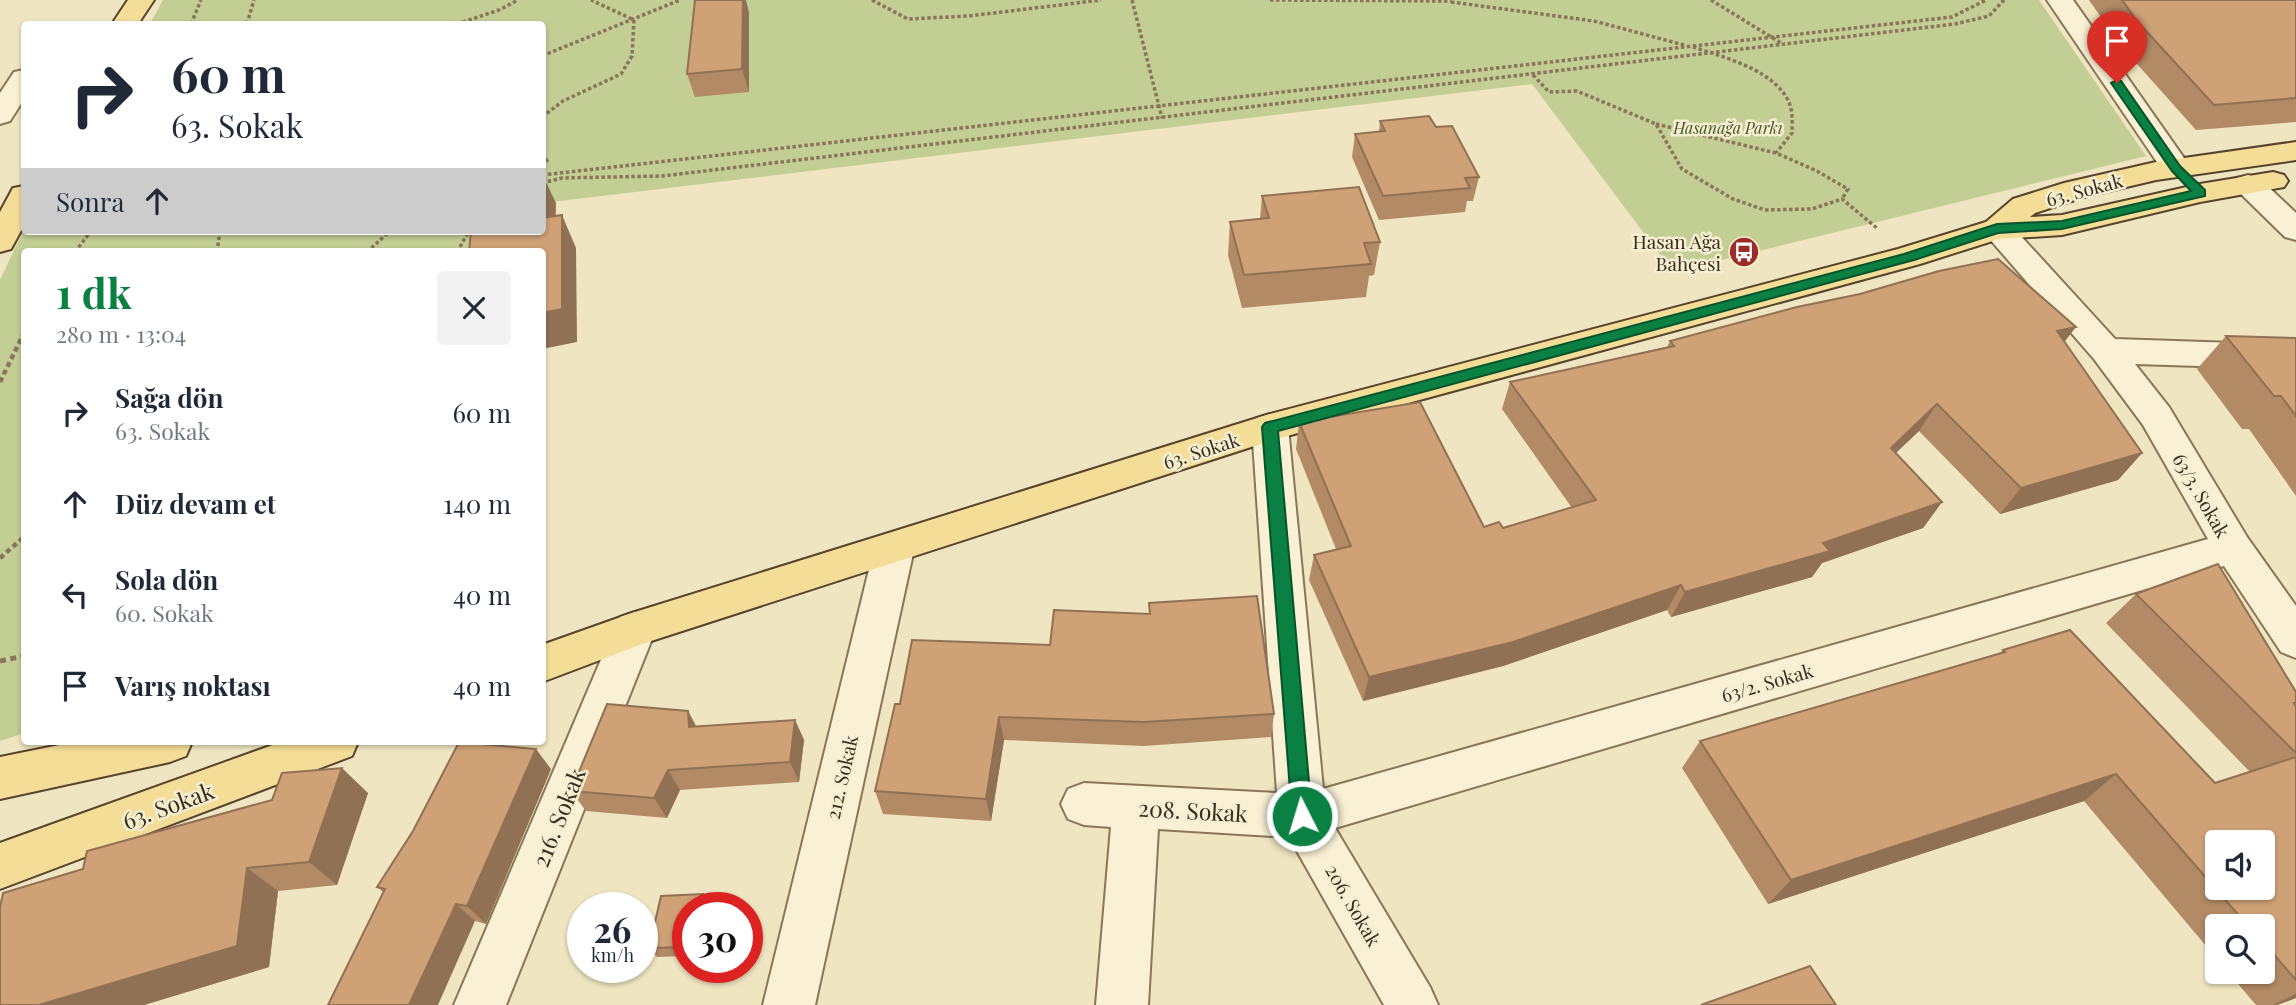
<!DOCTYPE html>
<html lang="tr">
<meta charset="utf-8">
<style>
:root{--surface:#fff;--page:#f2f2f3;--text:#1f2937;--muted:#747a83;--accent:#0b8043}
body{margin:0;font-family:"Playfair Display",serif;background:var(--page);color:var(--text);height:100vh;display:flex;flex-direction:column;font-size:26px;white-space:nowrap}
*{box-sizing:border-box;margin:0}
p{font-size:23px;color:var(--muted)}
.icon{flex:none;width:38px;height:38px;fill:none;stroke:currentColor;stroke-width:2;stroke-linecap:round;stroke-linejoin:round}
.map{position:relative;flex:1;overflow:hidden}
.sheet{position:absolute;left:21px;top:248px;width:525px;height:497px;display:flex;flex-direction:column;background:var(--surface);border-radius:7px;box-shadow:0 2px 5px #0004}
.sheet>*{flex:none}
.hud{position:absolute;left:21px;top:21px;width:525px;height:214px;border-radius:7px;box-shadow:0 2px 5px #0004;background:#fff;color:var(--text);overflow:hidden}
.tools{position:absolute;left:2205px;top:830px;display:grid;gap:14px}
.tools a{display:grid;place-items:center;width:70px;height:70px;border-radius:7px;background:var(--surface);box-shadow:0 2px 5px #0004;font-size:35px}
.speed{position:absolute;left:567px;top:892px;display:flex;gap:14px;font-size:35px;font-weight:700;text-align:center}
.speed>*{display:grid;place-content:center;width:91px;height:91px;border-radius:50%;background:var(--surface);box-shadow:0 2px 5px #0004;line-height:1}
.speed small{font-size:18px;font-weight:400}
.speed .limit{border:10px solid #d22;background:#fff;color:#111}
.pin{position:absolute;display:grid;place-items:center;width:60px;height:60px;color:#fff;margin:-72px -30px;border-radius:50% 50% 50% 0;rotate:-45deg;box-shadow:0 0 7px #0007}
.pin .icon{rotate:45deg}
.me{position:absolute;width:77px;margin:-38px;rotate:355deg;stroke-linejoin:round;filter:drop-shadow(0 0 5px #0008)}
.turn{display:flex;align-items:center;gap:24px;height:147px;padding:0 35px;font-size:32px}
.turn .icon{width:91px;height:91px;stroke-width:2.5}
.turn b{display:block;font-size:49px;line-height:60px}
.then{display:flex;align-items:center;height:66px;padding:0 35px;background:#0003;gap:14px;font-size:26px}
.round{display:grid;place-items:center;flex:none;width:74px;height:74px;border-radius:7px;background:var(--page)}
.overview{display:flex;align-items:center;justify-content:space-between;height:119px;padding:0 35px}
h1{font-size:42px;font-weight:700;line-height:52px;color:var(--accent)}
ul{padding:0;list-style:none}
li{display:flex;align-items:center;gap:21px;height:91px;padding:0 35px}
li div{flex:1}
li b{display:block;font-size:26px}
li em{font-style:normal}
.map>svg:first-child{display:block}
.green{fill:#c3ce95}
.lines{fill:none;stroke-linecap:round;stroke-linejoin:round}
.minor-casing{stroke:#897658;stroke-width:4}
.major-casing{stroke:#57432d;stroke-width:4}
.path-far2{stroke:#897658;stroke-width:3.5;stroke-dasharray:3.5 2.5;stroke-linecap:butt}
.path-far1{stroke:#897658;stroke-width:4.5;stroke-dasharray:5 3.5;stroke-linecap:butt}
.path{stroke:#897658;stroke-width:5;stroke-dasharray:6 4.5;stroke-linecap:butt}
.minor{fill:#faf1d5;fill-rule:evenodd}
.major{fill:#f4de97;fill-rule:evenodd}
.wall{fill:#b28a65}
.shaded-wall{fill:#917153}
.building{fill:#cfa176;stroke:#917153;stroke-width:2;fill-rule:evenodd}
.route{fill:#0b8043;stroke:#07532c;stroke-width:2}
.labels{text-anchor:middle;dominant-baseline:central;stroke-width:5;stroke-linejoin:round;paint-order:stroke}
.far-park-label{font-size:16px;font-style:italic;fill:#455623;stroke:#f6eed1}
.street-label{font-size:19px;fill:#382c1d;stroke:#f6eed1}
.poi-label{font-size:19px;fill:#382c1d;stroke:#f6eed1;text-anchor:end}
.near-street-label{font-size:23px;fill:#382c1d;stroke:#f6eed1}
</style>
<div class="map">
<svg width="2296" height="1005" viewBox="0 0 2296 1005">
<rect width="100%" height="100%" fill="#efe5c1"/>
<g class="green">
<path d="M163,0H2039L2146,156L1673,272L1532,84L543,203L542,24H150Z"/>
<path d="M24,229V231H485L483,252H24V733L0,741V280Z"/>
</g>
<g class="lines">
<g class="minor-casing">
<g id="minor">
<path d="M2047,0H2073L2191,168L2187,174L2176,177L2165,174Z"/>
<path d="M24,70V99L10,121L0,124V93L14,72Z"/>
<path d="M2248,175L2259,178L2296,213V240L2285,237L2237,190L2233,184L2237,178Z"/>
<path d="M1997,219L2008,222L2115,339L2296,345V369L2135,364L2169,407L2247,537L2296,606V658L2281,652L2224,566L1335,828L1430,987L1438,1005H1384L1289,837L1158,829L1148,1005H1096L1111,827L1084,825L1068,819L1061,804L1068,789L1084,783L1277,793L1252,427L1257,418L1270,414L1283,418L1288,427L1323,789L2208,539L2143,425L2094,359L1981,229L1986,222Z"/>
<path d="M894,533L908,538L914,549L815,1005H763L874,549L880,538Z"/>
<path d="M635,612L650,617L656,629L506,1005H454L614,629L620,617Z"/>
</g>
</g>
<g class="major-casing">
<g id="major">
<path d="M128,0H154L138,24H112Z"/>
<path d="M2296,142V160L2156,180L2084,197L2035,213L2030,217L2062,215L2200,184L2273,172L2284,175L2288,181L2284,187L2200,202L2062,235L1999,239L1920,264L1276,439L645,643L542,682V645L635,612L1270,414L1898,249L1986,222L2013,199L2064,183L2156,162Z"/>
<path d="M24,186V225L11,249L0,252V212L13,188Z"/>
<path d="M74,742H192L186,756L170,762L0,799V757Z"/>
<path d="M281,742H358L352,756L0,889V843Z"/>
</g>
</g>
<g class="path-far2">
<path d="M872,0L908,19L969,16L1101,0"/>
<path d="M1132,0L1162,118"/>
<path d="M1270,0L1451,1"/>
<path d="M1711,0L1781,43"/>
<path d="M1451,2L1594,21L1684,45"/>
<path d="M191,24L201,0"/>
<path d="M247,24L254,0"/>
<path d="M457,24L499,10L518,0"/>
<path d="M1693,47C1724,57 1778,71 1790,105C1793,114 1792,124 1792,133L1776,153"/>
<path d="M542,56L680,0"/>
<path d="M1533,75L1549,92L1577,91L1656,124L1682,169L1733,199L1765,210L1812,209L1842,199L1878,229"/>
<path d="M542,117L563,101L621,74L632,56L634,20L591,0"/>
<path d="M1656,124L1776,153L1817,171L1848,189L1842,199"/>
<path d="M542,154L547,161L542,166"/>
<path d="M542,175L1952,17L1986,0"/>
<path d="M542,183L562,178L662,176L1955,24L1989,16L2004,0"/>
<path d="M75,252L91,231"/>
<path d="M217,252L220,231"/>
<path d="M367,252L390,231"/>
<path d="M457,252L469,231"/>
</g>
<g class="path-far1">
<path d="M0,382L24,333"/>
<path d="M0,558L24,537"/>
</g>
<path class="path" d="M0,661L24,656"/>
<use href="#minor" class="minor"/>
<use href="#major" class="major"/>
</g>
<g class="wall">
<path d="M2089,0H2296V122L2196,130L2121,46Z"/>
<path d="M749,13V92L695,97L687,74Z"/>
<path d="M1380,121L1436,127L1479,177L1473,201H1467L1465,212L1379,220L1352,157L1355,134L1379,131Z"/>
<path d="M1262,196L1380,242L1374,275L1369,276L1366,297L1242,308L1228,255L1230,222L1260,219Z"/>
<path d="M2226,336L2296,338V496L2249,429H2242L2197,369Z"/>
<path d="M1670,341L2064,342L2142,453L2118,480L2000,514L1919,431L1896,453L1942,502L1923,528L1822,563L1812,577L1671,617L1667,610L1503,666L1363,701L1309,580L1314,555L1336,549L1296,449L1299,422L1484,527L1503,528L1572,508L1502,409L1510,382L1667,347Z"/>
<path d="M2136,594L2296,692V998L2277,1005H2256L2227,971H2263V926H2217V959L2084,801L1768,904L1682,768L1700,741L2000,653L2003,650L2215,783L2250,772L2106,623Z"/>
<path d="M1149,603L1274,714L1271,737L1144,746L1004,740L991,821L883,814L875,791L900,704L1050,645L1149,613Z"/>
<path d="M688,711L696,726L795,720L804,740L799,782L680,790L667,818L586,811L571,791Z"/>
<path d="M551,769L486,924L475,921L383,892L377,887Z"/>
<path d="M368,793L337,885L278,891L269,967L144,1005H0L83,869L272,800Z"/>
<path d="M703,894L709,904L708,908H688V956L657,957L649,948L661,896Z"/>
</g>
<g class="shaded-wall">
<path d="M743,0H746L749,13V92L742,69Z"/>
<path d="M542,174L556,203L555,252L542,223Z"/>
<path d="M562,215L576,248L577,342L542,349V313Z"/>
<path d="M2076,327L2055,354L2057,331Z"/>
<path d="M1937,404L1919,431L1873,474L1891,448Z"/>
<path d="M2142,453L2118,480L2000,514L2021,488Z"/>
<path d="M1942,502L1923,528L1822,563L1812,577L1671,617L1685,592Z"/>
<path d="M1681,585L1667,610L1503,666L1363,701L1369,677Z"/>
<path d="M688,711L699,732L689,727Z"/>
<path d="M999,717L1004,740L991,821L986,799Z"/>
<path d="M795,720L804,740L799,782L790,762Z"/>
<path d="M536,749L551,769L486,924L467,906Z"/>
<path d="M342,768L368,793L337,885L309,862Z"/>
<path d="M668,770L680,790L667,818L654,798Z"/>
<path d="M2116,774L2084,801L1768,904L1791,880Z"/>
<path d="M247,868L278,891L269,967L144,1005H39Z"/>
<path d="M703,894L709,904L708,908H700Z"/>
<path d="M456,904L475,921L438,1005H409Z"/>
<path d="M2296,994V998L2277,1005H2273Z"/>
</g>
<g class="building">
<path d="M695,0H743L742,69L687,74Z"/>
<path d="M2122,0H2296V98L2214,105L2137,21Z"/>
<path d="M1429,116L1436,127L1452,126L1479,177L1465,178L1470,188L1383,196L1355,134L1385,131L1380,121Z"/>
<path d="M1359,187L1380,242L1364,243L1371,264L1244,275L1230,222L1269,218L1262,196Z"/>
<path d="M562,215V309L542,313V252H469L471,231H542V218Z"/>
<path d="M1998,259L2076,327L2057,331L2142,453L2021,488L1937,404L1891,448L1942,502L1823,543L1830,551L1685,592L1681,585L1513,642L1369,677L1314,555L1351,546L1299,422L1420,402L1484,527L1499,522L1503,528L1596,500L1510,382L1674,346L1670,341L1797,307L1860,294L1939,271Z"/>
<path d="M2226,336L2296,338V416L2281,396H2274Z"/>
<path d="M2218,564L2296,692V703H2294L2296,707V753L2136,594Z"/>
<path d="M1257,596L1274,714L1144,722L999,717L986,799L875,791L895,704H900L912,640L1050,645L1054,610L1150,614L1149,603Z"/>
<path d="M2070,630L2215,783L2296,757V980L2263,942V926H2248L2116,774L1791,880L1700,741L2005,652L2003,650ZM2217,842H2263V887H2217Z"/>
<path d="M607,704L688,711L689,727L795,720L790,762L668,770L654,798L571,791Z"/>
<path d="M459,742L536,749L467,906L456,904L409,1005H328L385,889L377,887L413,831Z"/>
<path d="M342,768L309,862L247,868L237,946L39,1005H0V907L3,893L83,869L87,851L272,800L282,773Z"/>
<path d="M703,894L700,908H688V947L649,948L661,896Z"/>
<path d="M1810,966L1836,1005H1701Z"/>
</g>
<path class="route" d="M2117,80L2121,81L2180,166L2205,190V196L2062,229L1998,233L1914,260L1278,431L1312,816L1309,822L1302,825L1295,822L1292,816L1262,427L1265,423L1904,254L1997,224L2062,221L2191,191L2172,171L2111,83Z"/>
<defs>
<g id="bus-disc" transform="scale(1.575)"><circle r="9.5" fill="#9a2e26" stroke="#f6eed1"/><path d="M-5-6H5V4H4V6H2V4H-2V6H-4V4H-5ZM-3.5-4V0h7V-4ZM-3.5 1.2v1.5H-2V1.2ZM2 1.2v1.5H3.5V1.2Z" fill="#fff"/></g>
</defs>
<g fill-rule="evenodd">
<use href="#bus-disc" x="1744" y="252"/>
</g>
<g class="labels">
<g class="far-park-label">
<text x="1728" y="127">Hasanağa Parkı</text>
</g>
<g class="street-label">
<text transform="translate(2084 189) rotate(-15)">63. Sokak</text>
<text transform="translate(1201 450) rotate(-18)">63. Sokak</text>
<text transform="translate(2202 495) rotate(60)">63/3. Sokak</text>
<text transform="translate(1767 682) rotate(-16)">63/2. Sokak</text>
<text transform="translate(841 777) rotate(-77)">212. Sokak</text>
<text transform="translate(1354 905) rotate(60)">206. Sokak</text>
</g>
<g class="poi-label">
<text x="1721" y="241">Hasan Ağa<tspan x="1721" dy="22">Bahçesi</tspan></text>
</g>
<g class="near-street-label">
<text transform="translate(168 805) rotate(-20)">63. Sokak</text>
<text transform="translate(1193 810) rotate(3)">208. Sokak</text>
<text transform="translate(558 817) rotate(-68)">216. Sokak</text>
</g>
</g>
</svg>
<div class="tools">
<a><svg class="icon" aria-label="sound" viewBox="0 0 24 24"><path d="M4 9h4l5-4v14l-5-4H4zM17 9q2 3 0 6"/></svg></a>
<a><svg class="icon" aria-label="search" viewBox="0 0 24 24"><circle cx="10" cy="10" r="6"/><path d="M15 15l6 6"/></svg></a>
</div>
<div class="speed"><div>26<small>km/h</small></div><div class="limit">30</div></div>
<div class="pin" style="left:2117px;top:83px;background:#d93025"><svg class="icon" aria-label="arrive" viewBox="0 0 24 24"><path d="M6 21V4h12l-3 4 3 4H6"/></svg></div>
<svg class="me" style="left:1302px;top:816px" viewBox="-20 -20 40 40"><circle r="17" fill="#0b8043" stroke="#fff" stroke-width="3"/><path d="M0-11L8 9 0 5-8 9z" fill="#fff"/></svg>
<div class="hud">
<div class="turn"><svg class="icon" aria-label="right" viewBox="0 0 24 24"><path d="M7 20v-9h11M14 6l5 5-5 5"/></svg><div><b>60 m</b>63. Sokak</div></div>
<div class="then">Sonra<svg class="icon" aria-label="ahead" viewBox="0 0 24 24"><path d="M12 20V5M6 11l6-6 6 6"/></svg></div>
</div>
<section class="sheet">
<div class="overview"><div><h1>1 dk</h1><p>280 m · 13:04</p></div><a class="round"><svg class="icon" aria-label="close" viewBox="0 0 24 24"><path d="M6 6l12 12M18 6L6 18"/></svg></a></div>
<ul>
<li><svg class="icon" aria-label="right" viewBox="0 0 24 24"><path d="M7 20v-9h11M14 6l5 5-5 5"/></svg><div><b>Sağa dön</b><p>63. Sokak</p></div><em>60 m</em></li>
<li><svg class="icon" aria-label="ahead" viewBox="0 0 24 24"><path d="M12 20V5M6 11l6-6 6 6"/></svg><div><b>Düz devam et</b></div><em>140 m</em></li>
<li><svg class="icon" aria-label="left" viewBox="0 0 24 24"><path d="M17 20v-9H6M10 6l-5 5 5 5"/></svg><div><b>Sola dön</b><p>60. Sokak</p></div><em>40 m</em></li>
<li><svg class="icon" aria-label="arrive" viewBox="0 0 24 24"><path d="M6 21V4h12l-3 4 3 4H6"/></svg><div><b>Varış noktası</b></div><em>40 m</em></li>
</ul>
</section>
</div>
